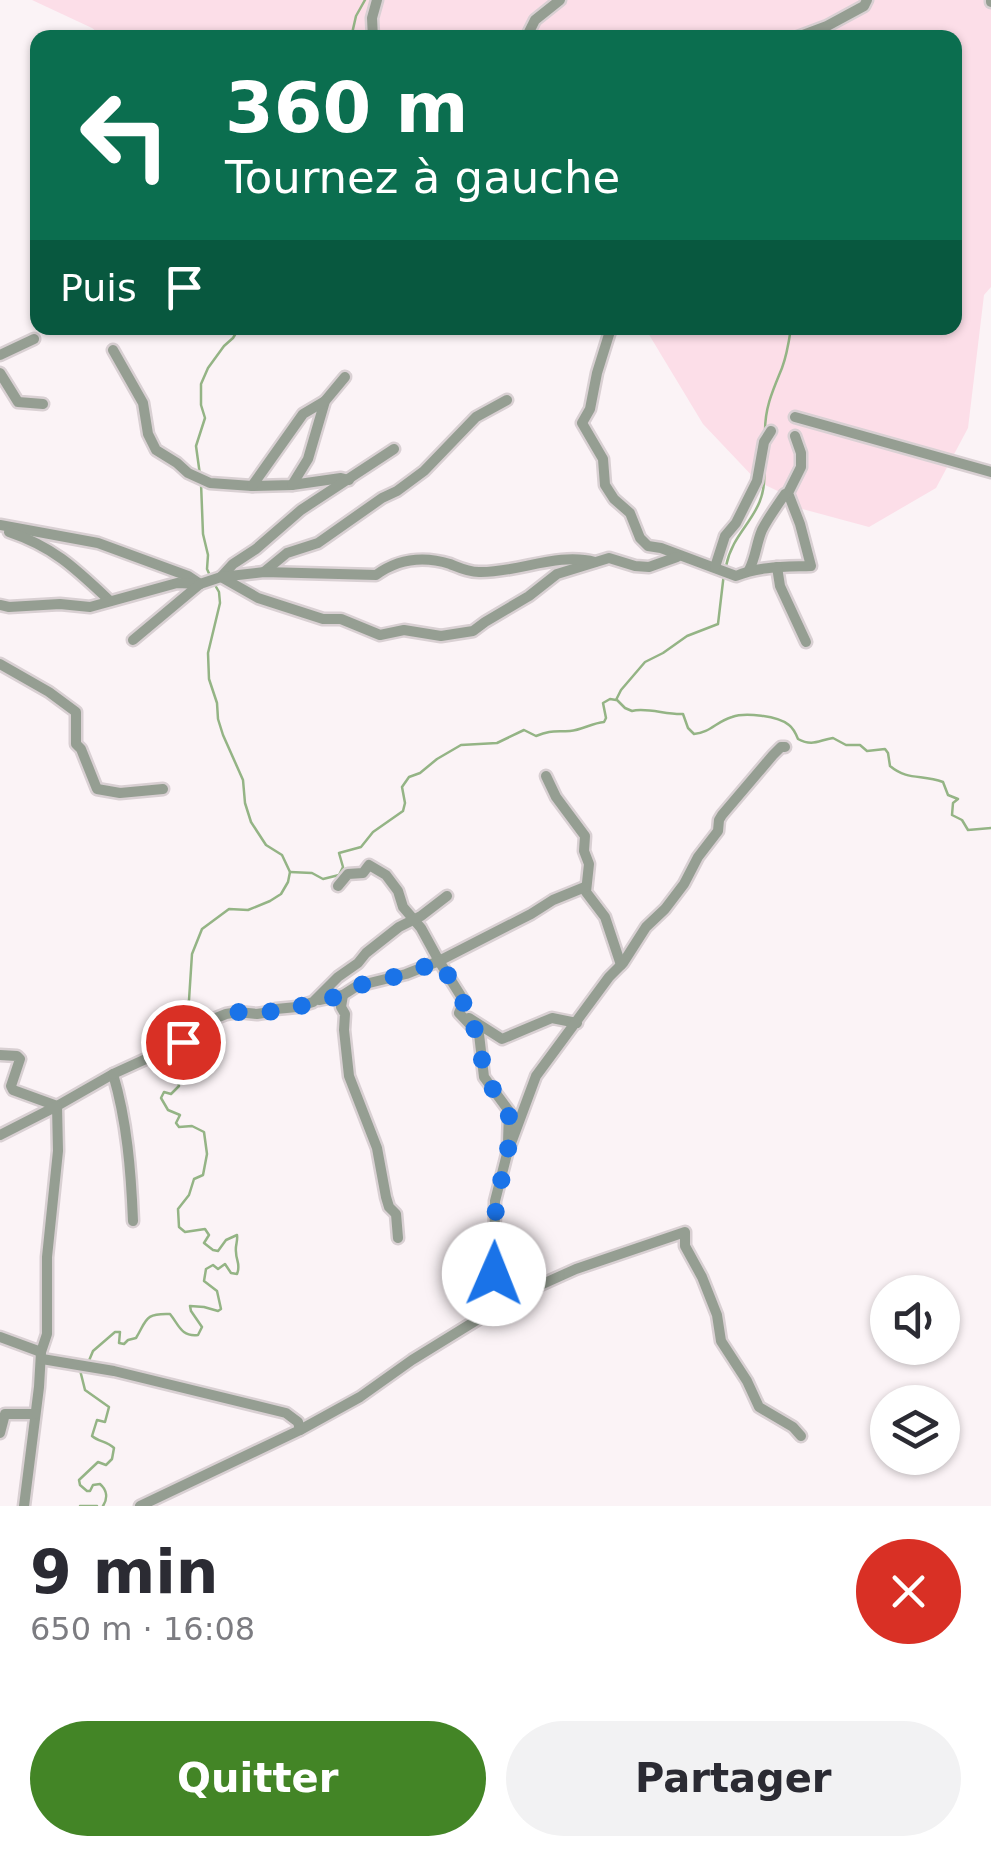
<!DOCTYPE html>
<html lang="fr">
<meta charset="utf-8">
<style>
:root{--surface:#fff;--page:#f2f2f3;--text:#2b2b33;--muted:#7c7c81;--accent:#438526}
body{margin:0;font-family:"DejaVu Sans",sans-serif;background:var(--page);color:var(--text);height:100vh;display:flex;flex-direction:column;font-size:38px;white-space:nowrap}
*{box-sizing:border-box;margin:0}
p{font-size:32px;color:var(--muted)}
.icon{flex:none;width:55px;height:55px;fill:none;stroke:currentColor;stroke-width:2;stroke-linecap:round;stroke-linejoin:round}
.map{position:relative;height:1506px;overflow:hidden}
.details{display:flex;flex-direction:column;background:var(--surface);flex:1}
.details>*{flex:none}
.top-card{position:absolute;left:30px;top:30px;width:932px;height:305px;border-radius:20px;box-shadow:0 2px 8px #0004;background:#0b6e4f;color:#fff;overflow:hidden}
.tools{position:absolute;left:870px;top:1275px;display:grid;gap:20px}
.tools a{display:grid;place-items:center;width:90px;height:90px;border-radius:50%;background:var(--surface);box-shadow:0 2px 8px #0004;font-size:50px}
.pin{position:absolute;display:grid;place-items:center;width:85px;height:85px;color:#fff;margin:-42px;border:5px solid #fff;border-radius:50%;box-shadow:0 2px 10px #0007}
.me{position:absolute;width:110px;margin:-55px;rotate:1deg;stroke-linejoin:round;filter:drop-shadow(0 0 8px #0008)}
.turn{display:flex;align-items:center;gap:35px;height:210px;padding:0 30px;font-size:45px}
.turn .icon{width:130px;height:130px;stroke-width:2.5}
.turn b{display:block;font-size:70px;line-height:85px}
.then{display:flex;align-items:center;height:95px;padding:0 30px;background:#0003;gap:20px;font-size:38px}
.round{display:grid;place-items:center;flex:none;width:105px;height:105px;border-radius:52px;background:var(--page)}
.overview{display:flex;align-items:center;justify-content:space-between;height:170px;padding:0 30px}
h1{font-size:60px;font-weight:600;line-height:75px}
.cta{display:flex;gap:20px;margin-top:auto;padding:20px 30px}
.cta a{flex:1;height:115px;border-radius:60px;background:var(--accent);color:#fff;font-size:40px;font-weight:600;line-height:115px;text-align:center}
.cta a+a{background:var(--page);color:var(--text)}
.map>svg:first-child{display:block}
.green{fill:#fcdee8}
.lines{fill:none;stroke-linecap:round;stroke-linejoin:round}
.stream{stroke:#94b485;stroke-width:2.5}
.minor-casing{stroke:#d9d0d3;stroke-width:15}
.minor{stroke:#959e92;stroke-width:10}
.route{stroke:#1a73e8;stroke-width:18;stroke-dasharray:0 32.4}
</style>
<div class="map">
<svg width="991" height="1506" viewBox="0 0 991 1506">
<rect width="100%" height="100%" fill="#fbf3f6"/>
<path class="green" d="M32,0H991V287L984,295L968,428L936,488L869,527L795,507L784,494L757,481L703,424L645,328H955V38H104L92,28Z"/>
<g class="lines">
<g class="stream">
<path d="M351,38L356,16L365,0"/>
<path d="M765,431C765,407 773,390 782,368C787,355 789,341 791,328"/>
<path d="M200,475L196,446L205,418L201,405V384L208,368L224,346L233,338L239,328"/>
<path d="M201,483L203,534L208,555L207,569L211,578"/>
<path d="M726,566C734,526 768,516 764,469"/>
<path d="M617,700L625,708L632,711C646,707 667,715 683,714L688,728L694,734C710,733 717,721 732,717C745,712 778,716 789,725C793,728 796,734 798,739C813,747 819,740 833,738L846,745H860L867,751L885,749L888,753L890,766C908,781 922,774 943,782L948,795L958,799L953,803L952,815L962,820L968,830L991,828"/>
<path d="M290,872L312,873L323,879L339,875L343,867L339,853L361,847L373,832L403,811L405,803L402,787L409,777L420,773L437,759L461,745L497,743L524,730L536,736C551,730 555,732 570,731C582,730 592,723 604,722L606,718L603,703L610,699L616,700L621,690L645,662L663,653L687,636L718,624L724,573"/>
<path d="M179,1038V1022L189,1000L192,954L202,929L229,909L248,910L270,901L281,894L288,882L290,872L282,855L266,845L251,822L245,803L243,780L223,735L218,719L217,703L209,679L208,653L220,603L219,592L215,585"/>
<path d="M88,1363L93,1351L115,1332H120L119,1343L124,1344L128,1340L136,1338C147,1320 144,1313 170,1314C179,1325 181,1337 198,1335L202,1327L191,1311L190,1306L204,1307L218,1311L221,1309L217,1291L204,1281L206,1269L213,1265L218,1269L225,1264L231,1273L237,1274C241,1264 236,1261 236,1252C235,1245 238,1242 237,1235L226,1240L218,1251L213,1250L204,1243L209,1235L205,1229L185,1232L179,1227L178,1209L189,1195L194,1179L203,1175L207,1154L204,1132L192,1126L179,1127L176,1123L180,1115L168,1110L161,1098L164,1092L171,1094L179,1086L175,1068L181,1063L180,1046"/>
<path d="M80,1370L85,1390L109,1407L105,1422L97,1420L92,1436C99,1442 107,1441 114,1448L112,1459L106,1465L98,1462L79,1480L80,1485L87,1491H90L93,1485L100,1484C107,1490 108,1498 103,1506"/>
<path d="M80,1506H97"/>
</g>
<g class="minor-casing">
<g id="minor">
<path d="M991,0V2"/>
<path d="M373,38L372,18L377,0"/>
<path d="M526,38L535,20L560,0"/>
<path d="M795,38L827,26L864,6L867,0"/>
<path d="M611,328L597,373L590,409L582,423L603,459L605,485L614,499L630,513L640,538L648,546L661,548L736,576C760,566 785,567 811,566L800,524L788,493L801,467V453L795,436"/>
<path d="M113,350L143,403L148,434L156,450L177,463L188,473L210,483L252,486L292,485L341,478L349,480"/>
<path d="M0,355L34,339"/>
<path d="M0,373L18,402L43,404"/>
<path d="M795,417L991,472"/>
<path d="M292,485L308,459L325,401L345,377"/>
<path d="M252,486L303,414L325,401"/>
<path d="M0,525L98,543L188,576L200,584"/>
<path d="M9,532C54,547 76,569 110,601"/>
<path d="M715,567L725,536L736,523L757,481L764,442L771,431"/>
<path d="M777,567L780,586L806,642"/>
<path d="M749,570C756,557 756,544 762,530C768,518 777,506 785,494L788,493"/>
<path d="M265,571L287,553L318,543L382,498L397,491L424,471L476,417L507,400"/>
<path d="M222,576L233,564L256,549L301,510L394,449"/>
<path d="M221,577L258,598L323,619H341L380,635L404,630L441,636L473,631L485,622L529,596L557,574L609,558L635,566L649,567L677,557"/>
<path d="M0,605L9,607L60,604L90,607L177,583L200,584"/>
<path d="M133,640L200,584L221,577L264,572L376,575C398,559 424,556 450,564C460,568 468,572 479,572C518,573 557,552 595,562"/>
<path d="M0,664L49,692L76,712V744L81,749L97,789L120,793L163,789"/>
<path d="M546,776L556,797L585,836L584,851L589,864L586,892L605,917L621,965"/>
<path d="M338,886L348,874L363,873L369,865L386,875L398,891L403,907L421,928L439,961L531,914L553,900L585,887"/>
<path d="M343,995L341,1007L345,1014L344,1030L349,1076L377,1148L386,1197L389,1207L396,1214L398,1238"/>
<path d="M319,1000L343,995L357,986L406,974L439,961L464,1001L459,1013L479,1034L484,1077L509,1111L508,1143"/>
<path d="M469,1018L502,1039L552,1018L577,1023"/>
<path d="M0,1055L17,1056L20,1059L11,1086L13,1090L57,1106L113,1074C127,1121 131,1171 133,1221"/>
<path d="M113,1074L183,1042L206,1022L226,1014L238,1012L257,1014L270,1012L276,1009L297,1007L313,1002L338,977L358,963L366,953L399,927L421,916L447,896"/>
<path d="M0,1135L57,1106L58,1151L47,1257V1334L41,1352L39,1387L24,1506"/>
<path d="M499,1307L494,1274L495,1201L507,1154L536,1076L609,977L623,963L646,927L665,909L684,884L698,857L718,831L719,820L722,815L773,755L781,747H785"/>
<path d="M0,1337L41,1352"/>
<path d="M42,1359L114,1371L286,1413L298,1422L300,1430"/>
<path d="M0,1433L5,1414H35"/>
<path d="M140,1506L300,1430L360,1397L412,1360L516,1296L576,1269L685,1232V1246L702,1277L717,1315L721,1341L747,1381L759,1407L793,1427L801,1436"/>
</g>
</g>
<use href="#minor" class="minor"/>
</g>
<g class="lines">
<path class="route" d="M183,1042L206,1022L226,1014L238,1012L258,1014L270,1012L276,1008L297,1007L343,995L356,986L406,974L439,961L464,1001L460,1013L479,1034L484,1077L509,1111L508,1154L496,1201L494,1274"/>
</g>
</svg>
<div class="tools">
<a><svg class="icon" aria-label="sound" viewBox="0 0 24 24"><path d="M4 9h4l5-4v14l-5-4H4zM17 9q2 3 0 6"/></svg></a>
<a><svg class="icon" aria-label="layers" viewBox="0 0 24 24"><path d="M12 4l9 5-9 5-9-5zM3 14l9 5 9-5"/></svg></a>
</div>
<div class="pin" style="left:183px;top:1042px;background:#d93025"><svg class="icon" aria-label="arrive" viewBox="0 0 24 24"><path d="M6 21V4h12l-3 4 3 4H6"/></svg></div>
<svg class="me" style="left:494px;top:1274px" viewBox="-20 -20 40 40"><circle r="19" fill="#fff"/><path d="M0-13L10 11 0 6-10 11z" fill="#1a73e8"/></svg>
<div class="top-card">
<div class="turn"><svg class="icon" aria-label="left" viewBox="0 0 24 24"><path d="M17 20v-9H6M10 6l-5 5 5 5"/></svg><div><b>360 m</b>Tournez à gauche</div></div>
<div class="then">Puis<svg class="icon" aria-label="arrive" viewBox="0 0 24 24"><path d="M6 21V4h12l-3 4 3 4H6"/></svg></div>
</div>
</div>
<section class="details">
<div class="overview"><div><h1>9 min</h1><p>650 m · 16:08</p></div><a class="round" style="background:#d93025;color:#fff"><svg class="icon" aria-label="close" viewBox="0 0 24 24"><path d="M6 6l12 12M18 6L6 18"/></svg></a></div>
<div class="cta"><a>Quitter</a><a>Partager</a></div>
</section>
